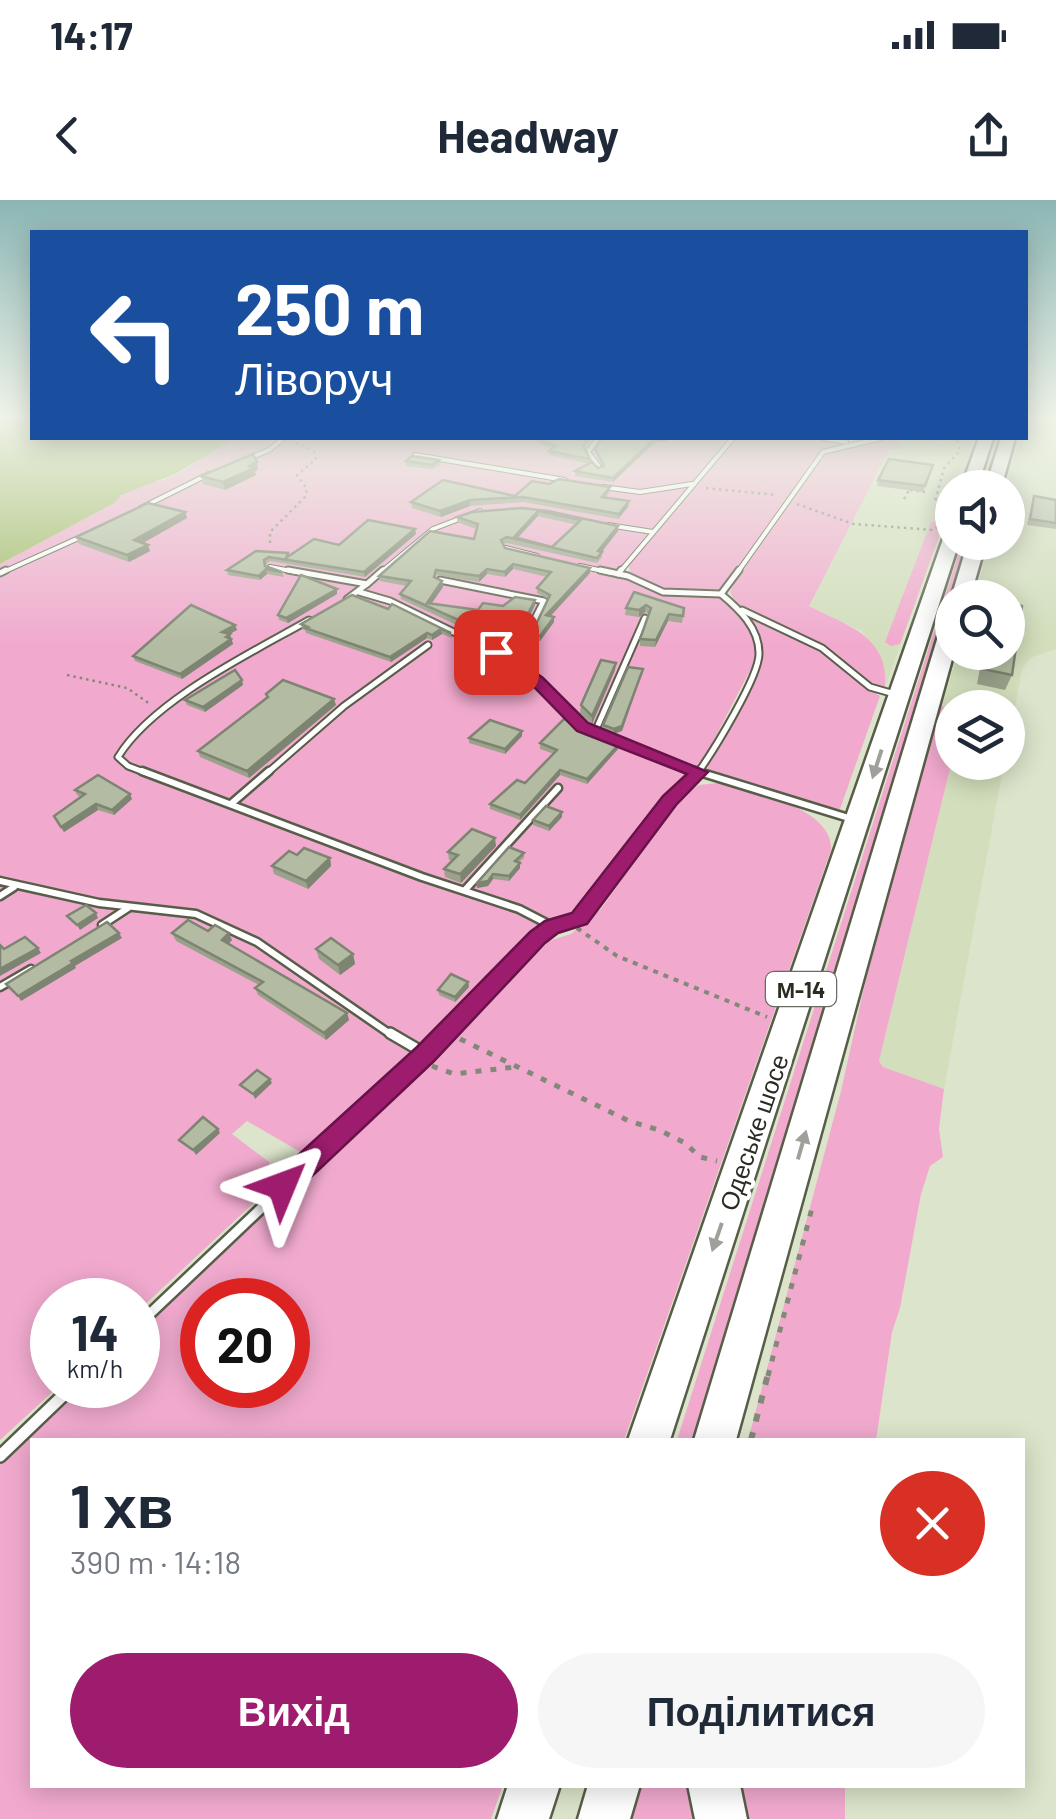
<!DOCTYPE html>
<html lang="uk">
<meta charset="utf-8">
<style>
:root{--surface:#fff;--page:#f6f6f7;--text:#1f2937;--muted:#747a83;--accent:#9e1c6e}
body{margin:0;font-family:Barlow,sans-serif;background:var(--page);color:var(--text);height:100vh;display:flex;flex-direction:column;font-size:38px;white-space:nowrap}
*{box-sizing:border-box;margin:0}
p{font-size:32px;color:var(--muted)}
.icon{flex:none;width:55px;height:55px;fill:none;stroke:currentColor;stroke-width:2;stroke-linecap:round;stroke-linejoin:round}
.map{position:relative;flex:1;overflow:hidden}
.panel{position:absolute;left:30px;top:1238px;width:995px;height:350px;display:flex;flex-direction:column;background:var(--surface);border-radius:0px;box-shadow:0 5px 25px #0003}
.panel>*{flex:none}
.banner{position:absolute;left:30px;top:30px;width:998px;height:210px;border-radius:0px;box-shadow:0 5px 25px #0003;background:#1a4fa0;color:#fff;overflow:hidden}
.tools{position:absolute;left:935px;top:270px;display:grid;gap:20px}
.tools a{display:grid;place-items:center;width:90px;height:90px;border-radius:50%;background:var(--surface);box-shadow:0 5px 25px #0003;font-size:50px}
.speed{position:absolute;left:30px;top:1078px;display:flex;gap:20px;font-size:50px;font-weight:700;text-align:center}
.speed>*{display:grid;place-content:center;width:130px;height:130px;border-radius:50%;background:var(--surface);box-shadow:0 5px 25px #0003;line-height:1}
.speed small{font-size:25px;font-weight:400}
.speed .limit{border:15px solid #d22;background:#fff;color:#111}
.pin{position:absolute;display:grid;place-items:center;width:85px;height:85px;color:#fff;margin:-42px;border-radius:20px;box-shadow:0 5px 15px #0006}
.me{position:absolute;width:110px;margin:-55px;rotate:46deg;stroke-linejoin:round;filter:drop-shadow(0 0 8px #0008)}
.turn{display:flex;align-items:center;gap:35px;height:210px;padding:0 40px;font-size:45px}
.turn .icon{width:130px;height:130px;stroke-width:2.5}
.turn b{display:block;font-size:70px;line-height:85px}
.round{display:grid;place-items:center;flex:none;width:105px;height:105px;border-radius:52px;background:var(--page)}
.overview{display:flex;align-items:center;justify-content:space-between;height:170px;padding:0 40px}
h1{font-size:60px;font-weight:700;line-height:75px}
.action{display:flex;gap:20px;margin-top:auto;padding:20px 40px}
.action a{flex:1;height:115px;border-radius:60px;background:var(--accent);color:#fff;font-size:40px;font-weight:700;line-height:115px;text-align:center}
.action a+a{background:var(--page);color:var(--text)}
.status{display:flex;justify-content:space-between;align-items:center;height:70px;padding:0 50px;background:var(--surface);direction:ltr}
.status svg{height:28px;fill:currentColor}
header{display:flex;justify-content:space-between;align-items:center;height:130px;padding:0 40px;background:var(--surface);font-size:45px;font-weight:700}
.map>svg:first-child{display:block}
.built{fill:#d2debc}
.green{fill:#f1aace;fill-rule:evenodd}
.water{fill:#9fb965}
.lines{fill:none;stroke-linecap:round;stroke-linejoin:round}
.lane-far4-casing{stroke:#575e48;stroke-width:6}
.lane-far3-casing{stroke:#575e48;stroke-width:9}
.lane-far2-casing{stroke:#575e48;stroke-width:11}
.lane-far1-casing{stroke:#575e48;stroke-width:14}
.lane-casing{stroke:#575e48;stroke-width:16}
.highway-casing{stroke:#575e48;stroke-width:5}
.path-far3{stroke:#838977;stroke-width:2.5;stroke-dasharray:2.5 4;stroke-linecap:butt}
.path-far2{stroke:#838977;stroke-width:4;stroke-dasharray:5 6;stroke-linecap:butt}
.path-far1{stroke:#838977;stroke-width:5;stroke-dasharray:6 9;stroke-linecap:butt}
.path{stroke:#838977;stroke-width:6;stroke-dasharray:8 11;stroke-linecap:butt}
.lane-far4{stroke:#fff;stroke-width:4}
.lane-far3{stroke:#fff;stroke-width:5}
.lane-far2{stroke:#fff;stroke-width:6}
.lane-far1{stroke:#fff;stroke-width:9}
.lane{stroke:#fff;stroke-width:11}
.highway{fill:#fff;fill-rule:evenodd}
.wall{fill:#9aa28b;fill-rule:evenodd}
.shaded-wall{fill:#7d8471}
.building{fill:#b3bca2;stroke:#7d8471;stroke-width:2.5;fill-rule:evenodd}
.oneway{fill:#9ea09c}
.route{fill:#9e1c6e;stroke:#671248;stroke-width:2.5}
.labels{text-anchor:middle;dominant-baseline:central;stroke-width:8;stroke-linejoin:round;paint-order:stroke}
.shield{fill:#fff;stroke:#686b64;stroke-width:2.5}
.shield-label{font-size:22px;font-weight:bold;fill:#282c22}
.street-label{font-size:25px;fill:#282c22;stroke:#fff}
</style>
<div class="status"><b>14:17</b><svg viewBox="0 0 49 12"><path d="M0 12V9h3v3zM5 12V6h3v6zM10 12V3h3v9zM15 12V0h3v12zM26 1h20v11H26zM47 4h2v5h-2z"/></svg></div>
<header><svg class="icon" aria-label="back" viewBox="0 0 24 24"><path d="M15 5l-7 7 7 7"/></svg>Headway<svg class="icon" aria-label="share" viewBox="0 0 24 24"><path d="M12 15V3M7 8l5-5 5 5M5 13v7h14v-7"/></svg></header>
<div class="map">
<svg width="1056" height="1619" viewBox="0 0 1056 1619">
<rect width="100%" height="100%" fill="#dce5cb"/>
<g class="built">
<path d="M1025,217H1056V449L1030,458L1022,469L1008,546V508L942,506L958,453L1008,452V398L974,397L990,343L1008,342L1006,287L1020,238H1025Z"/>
<path d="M893,238H974L952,288L939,337L886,485L885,473L862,431L809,406L883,240Z"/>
<path d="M952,560L1004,563L944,889L883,867L879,861Z"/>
</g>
<g class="green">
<path d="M236,238H281L271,251L286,238H730L615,374L653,390L717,395L736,409L755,440L757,457L705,557L666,600L582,712L570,721L539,728L447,827L302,953L247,921L232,934L269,962L276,982L138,1111V1100H52V1185H60L0,1240V364L113,303C126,284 156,285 175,275C196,264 214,247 236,238Z"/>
<path d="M735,238H819L848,243L845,245L888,238H950L929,244L921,238L899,241L905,248L889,250L809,406C846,425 890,436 885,488C857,484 837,453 812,439C788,426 741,418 730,392L736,378L812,268L823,254L842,244L821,252L810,264L781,312L723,389L668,391L631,373L628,365Z"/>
<path d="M939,321V337L900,444L891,446L885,442L931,322Z"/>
<path d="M962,343H970L699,1240H677Z"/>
<path d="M743,412L820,449L849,476L880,496L840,609L824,608L708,569V563C722,543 766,470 762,447C760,435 749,422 743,412Z"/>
<path d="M942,506L952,508V560L879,861L883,867L944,889L939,929L943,957L930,966L921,994L900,1108L892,1132L876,1240H748L841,891L878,725L925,551Z"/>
<path d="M718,583C750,590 834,608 831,650L624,1240H32V1585H503L491,1619H0V1263L83,1185H138V1134L491,799V793L506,784L549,741L571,734L600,710L682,596L699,585ZM202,1100H288V1185H202Z"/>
<path d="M633,1585H699L705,1619H624Z"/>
<path d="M729,1585H845V1619H736Z"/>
</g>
<path class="water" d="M0,217H32V238H236L175,274L121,295L114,303L0,364Z"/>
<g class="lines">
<g class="lane-far4-casing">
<g id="lane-far4">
<path d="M598,238L588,252L599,267"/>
<path d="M823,238L846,242"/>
<path d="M415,255L565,280"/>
<path d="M245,260L269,250L284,238"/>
<path d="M603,287L640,292L692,284"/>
<path d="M141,308L209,274"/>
<path d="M608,325L653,332"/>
<path d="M506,348L537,356"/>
<path d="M580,366L612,373"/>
<path d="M270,367L302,373"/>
<path d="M1,373L83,336"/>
<path d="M380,373L433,329L480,311"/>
<path d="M619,373L733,238"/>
<path d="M737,373L823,252L881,238"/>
</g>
</g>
<g class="lane-far3-casing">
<g id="lane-far3">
<path d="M288,370L367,384L347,399"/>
<path d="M600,370L628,376L663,392L721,394"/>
<path d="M0,373L6,370"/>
<path d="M618,374L621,370"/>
<path d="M440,380L544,401L513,461"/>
<path d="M367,384L383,370"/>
<path d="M359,392L390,401L513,461L594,534L704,574"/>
<path d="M742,410L822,448L870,487L898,495"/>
<path d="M594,534L645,418"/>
<path d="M149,574L128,566L118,557C153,500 251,453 309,420"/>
<path d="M266,574L344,506L428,445"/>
<path d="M697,574C712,553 760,476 759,453C759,428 739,409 721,394L739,370"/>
</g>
</g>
<g class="lane-far2-casing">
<g id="lane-far2">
<path d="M142,571L422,677L519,709L552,726"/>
<path d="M696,571L852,619"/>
<path d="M232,603L269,571"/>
<path d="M0,681L99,703L196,714L257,742L393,836"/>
<path d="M465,690L558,588"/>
<path d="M0,696L14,687"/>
<path d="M102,725L128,708"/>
<path d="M0,787L31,769"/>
<path d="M443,836L537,737L588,710L670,600L699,571"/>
</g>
</g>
<g class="lane-far1-casing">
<g id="lane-far1">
<path d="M390,833L426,854"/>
<path d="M138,1125L446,833"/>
</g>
</g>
<g class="lane-casing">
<path id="lane" d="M0,1256L74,1185"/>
</g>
<g class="highway-casing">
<g id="highway">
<path d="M979,238H993L977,288H961Z"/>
<path d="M1001,238H1015L1001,288H985Z"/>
<path d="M952,334V342H959L670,1240H628L943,339Z"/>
<path d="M968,342H986L970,398H952V401L951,398Z"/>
<path d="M952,417L954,452L736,1240H694L942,423Z"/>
<path d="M508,1585H560L549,1619H497Z"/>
<path d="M588,1585H640L630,1619H578Z"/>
<path d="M688,1585H740L747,1619H695Z"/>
</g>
</g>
<g class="path-far3">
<path d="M706,288L776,295"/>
<path d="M910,290L924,292L925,284"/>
<path d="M904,299L909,290"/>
<path d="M797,304L853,324L934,330L941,323L939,304L935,301L944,268L960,251L957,238"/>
<path d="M270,343V332L305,297L307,289L297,275L316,259L314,251L292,241"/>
<path d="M67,475L127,488L150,504"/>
</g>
<path class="path-far2" d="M577,728L617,756L767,817"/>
<g class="path-far1">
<path d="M460,839L629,921L659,930L685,943L700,957L717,961"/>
<path d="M432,866L454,874L515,867"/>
<path d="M768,1176L812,1008"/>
</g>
<path class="path" d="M751,1240L768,1174"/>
<use href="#lane-far4" class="lane-far4"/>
<use href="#lane-far3" class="lane-far3"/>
<use href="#lane-far2" class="lane-far2"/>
<use href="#lane-far1" class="lane-far1"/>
<use href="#lane" class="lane"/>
<use href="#highway" class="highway"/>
</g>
<g class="wall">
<path d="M537,238H592L584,248L590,259V264L598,268L602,266L595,252V248L666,241L654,243L613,282L575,276V271L590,264L549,255V251L552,249L537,243V239L539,238Z"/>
<path d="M439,260L440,265L432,269L406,266V261Z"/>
<path d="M933,265L923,292L877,286L878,280Z"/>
<path d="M258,269L255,272L256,275L225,290L203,284L201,276Z"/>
<path d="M549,284L610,287L609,293L606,298L629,301L628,307L618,319L523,302L470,306L441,317L412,308L411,302L515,296Z"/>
<path d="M1034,296L1056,300V329L1027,325Z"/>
<path d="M548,311L618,331L602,352V357L597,363L507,343L503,344L505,348L590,368V373L550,416L554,422L540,441L531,440V435L548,399L537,393V388L547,377L513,369L505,377L487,374L479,382L436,375L435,378L442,381L443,387L431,404L478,410L535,400V405L518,439L474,433L401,399L400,394L407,386L380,381L379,376L474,339L476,329L457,322V317L472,312ZM538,316L577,325L552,347L518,338Z"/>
<path d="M185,312L187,318L142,343L150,351L129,362L79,344L76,337Z"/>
<path d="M416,334L365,377L270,361L265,365L282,372L284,377L267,374L260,380L228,375L227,370L256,351L289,357L339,345Z"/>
<path d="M634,392L684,408L682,423L668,421L655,447L640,446V439L649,414L645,412L639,417L625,415L626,408Z"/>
<path d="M337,394L288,423L279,420L278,415Z"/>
<path d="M352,395L451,433L452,438L442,434L432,440L427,438L391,462L306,433L305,430L302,429L301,424Z"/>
<path d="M235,425L237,430L229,434L233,444L182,479L135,461L133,456Z"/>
<path d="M983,452H1008L1012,475L1005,490L977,484Z"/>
<path d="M643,469L622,531L613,534L602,530L603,525Z"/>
<path d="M615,470L592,524L580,513L581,505Z"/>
<path d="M243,485L205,512L187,505L185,500Z"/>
<path d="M266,494L336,505L249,578L200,557L198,551L267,498Z"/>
<path d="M522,531V536L505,554L469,543V538Z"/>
<path d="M591,534L619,544L618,549L587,584L560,575L520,620L490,609V604L525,583L554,554L540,549V543Z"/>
<path d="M75,590L132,599L114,615L98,610L64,632L54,616L81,597L77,595Z"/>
<path d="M562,617L549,631L533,625V620Z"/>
<path d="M496,646L461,683L445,677L444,669L452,661L449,660L448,652Z"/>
<path d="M524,653V658L519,662L520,668L509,681L493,679L488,686L477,688V683Z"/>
<path d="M297,655L330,658L331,666L308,689L274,674L272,666Z"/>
<path d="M208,731L232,740L229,744L347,813L349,820L326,840L258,795L255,788L259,785L176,741L172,733Z"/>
<path d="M316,749L353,754L355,764L340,775L319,759Z"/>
<path d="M468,782L469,787L455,802L439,795L438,790Z"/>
</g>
<g class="shaded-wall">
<path d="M671,238L666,241L654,243L613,282V278L654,239Z"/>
<path d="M257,262L258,269L255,272L256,275L225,290L223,282Z"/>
<path d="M470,300V306L441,317L440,311Z"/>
<path d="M629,301L628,307L618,319L619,314Z"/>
<path d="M538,311V316L516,339L514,337Z"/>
<path d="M185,312L187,318L136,347L134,340Z"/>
<path d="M618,326V331L598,356V351Z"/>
<path d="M415,329L416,334L365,377L364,372Z"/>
<path d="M148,345L150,351L129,362L127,355Z"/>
<path d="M513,364V369L505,377V372Z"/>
<path d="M590,368V373L546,421V415Z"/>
<path d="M266,369L267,374L260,380L259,376Z"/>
<path d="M487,369V374L479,382V376Z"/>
<path d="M442,381L443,387L429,407L427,403Z"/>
<path d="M337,389V394L288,423L286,418Z"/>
<path d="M535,400V405L518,439V433Z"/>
<path d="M646,405L645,412L639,417V410Z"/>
<path d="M669,414L668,421L655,447L656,440Z"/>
<path d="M554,417V422L540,441V436Z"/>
<path d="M235,425L237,430L224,437L222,432Z"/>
<path d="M441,429L442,434L432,440V435Z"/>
<path d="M427,433V438L391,462L390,457Z"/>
<path d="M230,434L233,444L182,479L180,474Z"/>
<path d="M616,463L615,470L592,524V516Z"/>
<path d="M643,469L622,531L613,534L614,529L633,496Z"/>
<path d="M242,480L243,485L205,512L203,507Z"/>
<path d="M334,499L336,505L249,578L247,571Z"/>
<path d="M522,531V536L505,554V549Z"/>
<path d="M619,544L618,549L587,584V579Z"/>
<path d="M560,570V575L520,620V615Z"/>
<path d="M130,594L132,599L114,615L112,610Z"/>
<path d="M96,604L98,610L64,632L61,627Z"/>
<path d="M562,612V617L549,631V626Z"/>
<path d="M495,638L496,646L461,683L460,674Z"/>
<path d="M330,658L331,666L308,689L306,681Z"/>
<path d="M520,663V668L509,681V676Z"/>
<path d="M493,674V679L488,686L477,688V683Z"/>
<path d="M96,713L98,718L80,730L77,725Z"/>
<path d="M119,733L122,738L75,766L76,768L21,801L18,796L71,761Z"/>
<path d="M229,733L232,740L225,747L222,740Z"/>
<path d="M38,748L41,753L0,776V769Z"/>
<path d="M353,754L355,764L340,775L338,765Z"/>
<path d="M468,782L469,787L455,802V797Z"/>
<path d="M347,813L349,820L326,840L324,833Z"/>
<path d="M270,879L272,883L255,899L253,894Z"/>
<path d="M218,929L220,933L196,955L193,950Z"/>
</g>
<g class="building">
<path d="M540,238H589L583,245L590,259L549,251L556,246L537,239Z"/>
<path d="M602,238H663L654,239L613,278L575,271L592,262L598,268L604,266L595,248Z"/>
<path d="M253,254L257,262L249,266L254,268L223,282L201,276Z"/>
<path d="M412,256L439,260L432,265L406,261Z"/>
<path d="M889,259L933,265L925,286L878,280Z"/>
<path d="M559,279L610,287L602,297L629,301L619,314L523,297L470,300L440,311L411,302L443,280L515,296L532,281L549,284Z"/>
<path d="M1034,296L1056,300V323L1030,319Z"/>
<path d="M148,303L185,312L134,340L148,345L127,355L76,337Z"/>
<path d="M522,308L548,311L618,326L598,351L602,352L597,358L507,337L501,340L505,348L590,368L546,415L554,417L540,436L531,435L550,395L537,388L551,372L513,364L505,372L487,369L479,376L436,370L434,377L442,381L427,403L478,410L483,403L503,406L515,397L535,400L518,433L474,427L400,394L411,381L379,376L430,331L474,339L478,324L457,317L472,312ZM538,311L581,320L552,347L514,337Z"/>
<path d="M368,320L415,329L364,372L269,357L264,360L265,366L282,372L266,369L259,376L227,370L256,351L288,353L286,358L314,339L339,345Z"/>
<path d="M301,375L337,389L286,418L278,415Z"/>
<path d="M634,392L684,408L683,416L669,414L656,440L640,439L651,408L646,405L639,410L626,408Z"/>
<path d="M352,395L388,409L392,404L451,433L441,429L432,435L427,433L390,457L305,428L308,427L301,424Z"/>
<path d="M1008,398L1013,399L1012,404L1022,406L1012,475L983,469L986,452H1008Z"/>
<path d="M191,405L235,425L222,432L230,434L226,437L231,439L180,474L133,456Z"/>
<path d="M601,460L616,463L592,516L581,505Z"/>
<path d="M628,467L643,469L622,526L614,529L603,525Z"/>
<path d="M235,470L242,480L203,507L185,500Z"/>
<path d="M283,480L334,499L247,571L198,551L268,497L266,494Z"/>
<path d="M564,519L575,520L591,534L619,544L587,579L560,570L520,615L490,604L517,580L525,583L557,550L540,543Z"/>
<path d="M490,520L522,531L505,549L469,538Z"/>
<path d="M98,575L130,594L112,610L96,604L61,627L54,616L85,594L75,590Z"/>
<path d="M546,606L562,612L549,626L533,620Z"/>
<path d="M472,629L495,638L460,674L444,669L458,655L448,652Z"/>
<path d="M509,647L524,653L515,661L520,663L509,676L493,674L488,681L477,683Z"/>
<path d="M304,648L330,658L306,681L272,666L289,651L297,655Z"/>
<path d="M86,705L96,713L77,725L67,716Z"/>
<path d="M188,720L208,731L215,725L229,733L222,740L347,813L324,833L255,788L263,782L172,733Z"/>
<path d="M107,722L119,733L71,761L73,763L18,796L6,784Z"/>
<path d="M25,737L38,748L0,769V745L4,749Z"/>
<path d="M331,738L353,754L338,765L316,749Z"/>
<path d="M451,774L468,782L455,797L438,790Z"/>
<path d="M257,870L270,879L253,894L240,885Z"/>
<path d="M203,917L218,929L193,950L179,940Z"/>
</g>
<defs><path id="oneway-solid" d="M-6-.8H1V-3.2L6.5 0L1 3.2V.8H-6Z" transform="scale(2.5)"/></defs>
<g class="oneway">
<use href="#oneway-solid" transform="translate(877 564) rotate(108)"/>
<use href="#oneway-solid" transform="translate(802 945) rotate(-74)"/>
<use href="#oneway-solid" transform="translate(717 1037) rotate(109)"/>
</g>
<linearGradient id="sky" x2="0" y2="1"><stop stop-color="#8bb6b4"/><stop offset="0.49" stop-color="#eff3e8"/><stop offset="1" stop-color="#eff3e8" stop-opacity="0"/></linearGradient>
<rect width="1056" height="444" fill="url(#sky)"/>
<path class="route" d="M490,448H501L543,478L588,523L708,572L676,605L587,724L558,733L545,743L434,861L292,995L282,998L273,995L269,986L273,978L417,847L530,732L545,721L572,713L663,596L687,574L577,531L532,485L490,455Z"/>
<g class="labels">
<rect class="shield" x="766" y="772" width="70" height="34" rx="8"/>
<g class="shield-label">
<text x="801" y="789">М-14</text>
</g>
<g class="street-label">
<text transform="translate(753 932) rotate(-71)">Одеське шосе</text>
</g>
</g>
</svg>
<div class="tools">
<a><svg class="icon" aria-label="sound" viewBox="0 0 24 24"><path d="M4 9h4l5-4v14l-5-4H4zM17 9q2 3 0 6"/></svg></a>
<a><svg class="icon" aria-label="search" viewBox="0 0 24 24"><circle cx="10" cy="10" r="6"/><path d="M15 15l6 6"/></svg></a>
<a><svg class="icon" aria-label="layers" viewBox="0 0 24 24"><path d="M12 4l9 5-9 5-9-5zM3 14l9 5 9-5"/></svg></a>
</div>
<div class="speed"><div>14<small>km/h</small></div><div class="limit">20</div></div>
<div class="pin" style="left:496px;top:452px;background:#d93025"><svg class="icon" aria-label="arrive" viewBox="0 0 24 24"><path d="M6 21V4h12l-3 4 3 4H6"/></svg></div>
<svg class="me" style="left:282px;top:986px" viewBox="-20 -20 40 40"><path d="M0-17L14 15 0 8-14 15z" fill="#9e1c6e" stroke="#fff" stroke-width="4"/></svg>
<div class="banner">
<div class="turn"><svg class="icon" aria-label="left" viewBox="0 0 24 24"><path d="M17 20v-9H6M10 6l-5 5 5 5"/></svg><div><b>250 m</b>Ліворуч</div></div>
</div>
<section class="panel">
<div class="overview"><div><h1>1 хв</h1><p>390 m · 14:18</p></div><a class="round" style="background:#d93025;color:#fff"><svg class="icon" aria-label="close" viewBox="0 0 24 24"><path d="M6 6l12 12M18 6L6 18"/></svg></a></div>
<div class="action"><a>Вихід</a><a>Поділитися</a></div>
</section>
</div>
